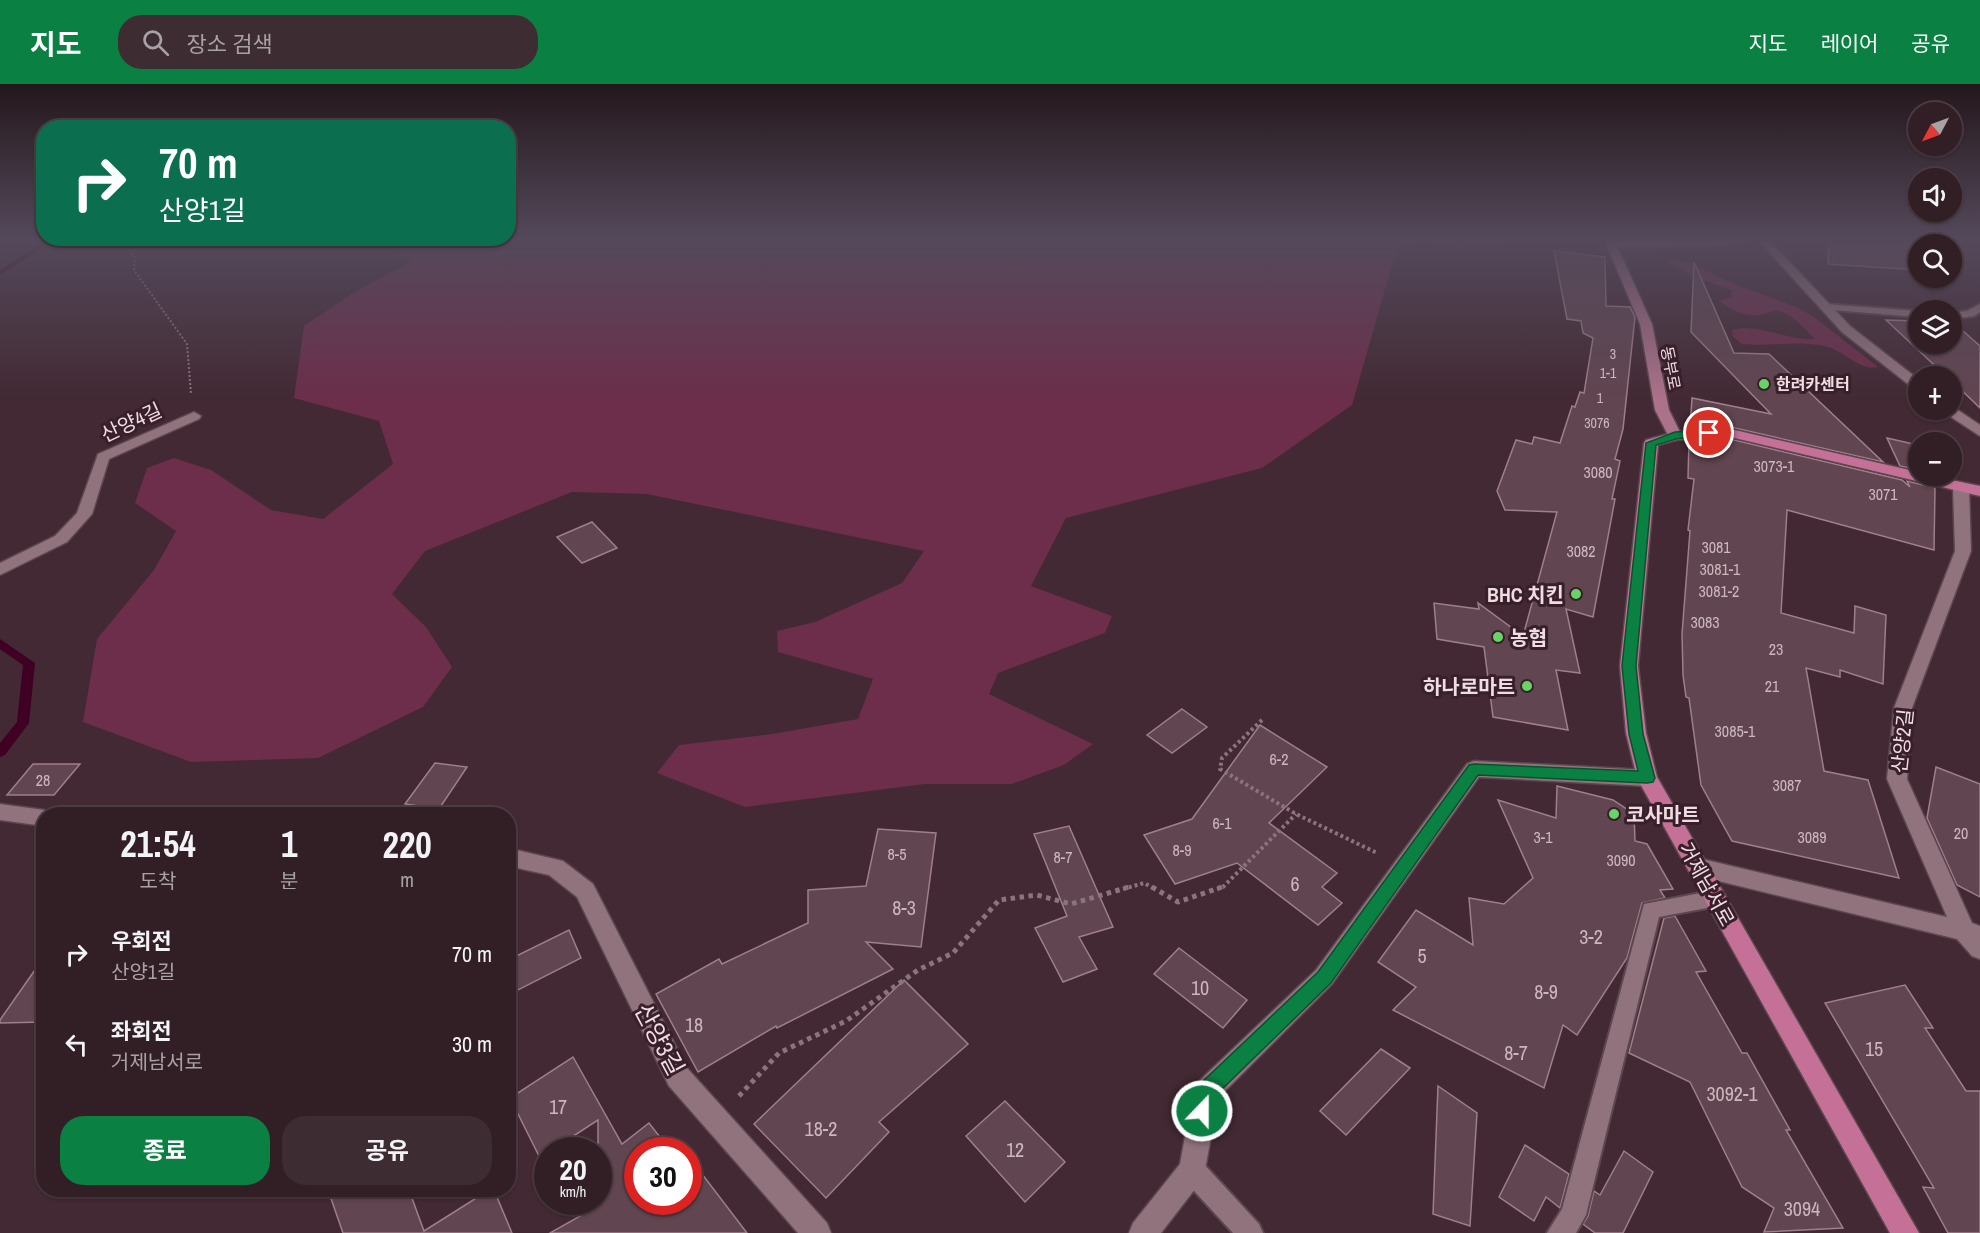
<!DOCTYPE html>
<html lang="ko">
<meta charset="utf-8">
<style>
:root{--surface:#321f26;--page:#3d2c32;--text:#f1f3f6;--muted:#a8a2a7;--line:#4d3d43;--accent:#0b8043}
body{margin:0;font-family:"Archivo Narrow","Noto Sans KR",sans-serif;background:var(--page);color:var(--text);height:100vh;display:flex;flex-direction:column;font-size:22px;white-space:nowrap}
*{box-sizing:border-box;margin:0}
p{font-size:20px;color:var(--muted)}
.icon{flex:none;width:33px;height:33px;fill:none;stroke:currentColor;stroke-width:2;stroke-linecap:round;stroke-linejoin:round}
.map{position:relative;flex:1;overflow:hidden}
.side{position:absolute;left:36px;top:723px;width:480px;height:390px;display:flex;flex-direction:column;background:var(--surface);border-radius:24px;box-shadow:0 2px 4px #0004,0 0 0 2px var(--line)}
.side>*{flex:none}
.guide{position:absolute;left:36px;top:36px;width:480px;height:126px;border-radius:24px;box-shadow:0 2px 4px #0004,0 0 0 2px var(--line);background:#0b6e4f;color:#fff;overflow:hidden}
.needle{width:39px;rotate:229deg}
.controls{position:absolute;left:1908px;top:18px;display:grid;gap:12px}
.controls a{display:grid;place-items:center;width:54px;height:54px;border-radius:50%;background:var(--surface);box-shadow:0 2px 4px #0004,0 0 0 2px var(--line);font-size:30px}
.speed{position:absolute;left:534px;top:1053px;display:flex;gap:12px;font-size:30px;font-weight:700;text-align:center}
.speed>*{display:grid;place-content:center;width:78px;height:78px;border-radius:50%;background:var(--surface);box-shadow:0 2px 4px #0004,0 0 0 2px var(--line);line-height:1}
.speed small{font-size:15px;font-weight:400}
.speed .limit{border:9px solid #d22;background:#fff;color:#111}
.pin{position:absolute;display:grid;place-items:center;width:51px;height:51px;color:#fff;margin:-26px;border:3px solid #fff;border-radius:50%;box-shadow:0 2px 6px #0007}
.me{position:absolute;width:66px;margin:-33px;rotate:22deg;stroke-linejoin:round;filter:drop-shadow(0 0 4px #0008)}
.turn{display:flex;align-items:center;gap:21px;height:126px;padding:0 24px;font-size:27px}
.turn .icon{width:78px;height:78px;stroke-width:2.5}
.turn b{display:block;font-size:42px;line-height:51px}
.eta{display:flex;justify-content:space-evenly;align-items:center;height:102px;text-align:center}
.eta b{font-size:36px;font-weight:700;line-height:42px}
.button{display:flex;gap:12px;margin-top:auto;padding:12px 24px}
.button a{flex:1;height:69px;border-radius:24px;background:var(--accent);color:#fff;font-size:24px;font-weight:700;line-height:69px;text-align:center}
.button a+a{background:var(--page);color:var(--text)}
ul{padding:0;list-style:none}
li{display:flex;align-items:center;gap:18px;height:90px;padding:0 24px}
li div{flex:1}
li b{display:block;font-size:22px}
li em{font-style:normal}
header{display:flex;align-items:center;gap:36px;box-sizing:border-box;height:84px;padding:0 30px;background:var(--accent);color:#fff}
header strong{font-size:28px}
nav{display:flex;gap:33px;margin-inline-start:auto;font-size:21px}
.search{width:420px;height:54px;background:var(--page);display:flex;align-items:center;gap:15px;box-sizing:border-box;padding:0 21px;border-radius:24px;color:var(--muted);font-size:22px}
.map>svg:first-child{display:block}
.green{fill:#6c2e4a}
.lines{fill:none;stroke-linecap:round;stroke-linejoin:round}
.stream{fill:#3f0023;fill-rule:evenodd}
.building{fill:#614550;stroke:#9e7f8b;stroke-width:1.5}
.lane-casing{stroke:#5c464f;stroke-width:4}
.street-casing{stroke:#5c464f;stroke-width:3}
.secondary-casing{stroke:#5c464f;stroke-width:3}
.primary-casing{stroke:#5c464f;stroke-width:3}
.path-far2{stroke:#8b757d;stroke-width:2;stroke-dasharray:2 2;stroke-linecap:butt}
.path-far1{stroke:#8b757d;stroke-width:4;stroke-dasharray:3 3;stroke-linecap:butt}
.path{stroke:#8b757d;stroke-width:5;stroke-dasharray:4.5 4.5;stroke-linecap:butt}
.lane{fill:#91737e;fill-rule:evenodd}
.street{fill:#91737e;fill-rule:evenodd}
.secondary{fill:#ab728a;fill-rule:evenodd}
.primary{fill:#c57197;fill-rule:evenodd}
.route{fill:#0b8043;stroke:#07532c;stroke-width:1.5}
.poi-dot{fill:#67d466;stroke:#381f29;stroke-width:2}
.labels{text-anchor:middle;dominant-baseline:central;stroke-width:6;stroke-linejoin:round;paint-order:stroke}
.far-number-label{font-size:14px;fill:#ccb7be}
.far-street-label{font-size:16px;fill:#efdde3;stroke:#381f29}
.far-poi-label{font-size:16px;font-weight:bold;fill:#efdde3;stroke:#381f29;text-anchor:start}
.number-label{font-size:16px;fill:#ccb7be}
.street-label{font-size:20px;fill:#efdde3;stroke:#381f29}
.poi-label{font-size:20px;font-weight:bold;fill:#efdde3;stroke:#381f29;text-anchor:end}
.near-number-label{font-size:20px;fill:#ccb7be}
.near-street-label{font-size:24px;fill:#efdde3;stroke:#381f29}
</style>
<header>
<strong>지도</strong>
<div class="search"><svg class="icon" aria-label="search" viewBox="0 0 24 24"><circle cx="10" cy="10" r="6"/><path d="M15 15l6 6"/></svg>장소 검색</div>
<nav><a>지도</a><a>레이어</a><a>공유</a></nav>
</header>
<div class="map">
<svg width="1980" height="1149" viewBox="0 0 1980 1149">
<rect width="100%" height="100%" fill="#422933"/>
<g class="green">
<path d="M387,155H1504L1506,158L1488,164L1421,157L1397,163L1352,321L1262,384L1066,434L1031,502L1112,532L1105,549L998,589L989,610L1093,660L1064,681L1012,700H925L745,723L657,689L679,661L772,650L858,635L873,595L778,568L777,547L815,538L902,499L924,467L647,410L572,408L425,467L392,510L426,543L452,583L423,623L318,674L191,678L83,638L97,555L154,486L176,447L135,419L147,384L174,374L211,386L271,426L323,435L393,380L379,337L294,314L304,242L353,209L411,178Z"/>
<path d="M1675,175L1686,178L1739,202L1796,223L1814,233L1878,283C1862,287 1846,270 1831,264C1804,255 1770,263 1742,260L1733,253L1732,246C1758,239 1788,257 1815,255C1806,246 1794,232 1782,228C1773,225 1768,230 1759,231C1745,232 1731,227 1720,217L1731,213L1732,206L1691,192L1668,178Z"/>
</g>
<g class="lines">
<g class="stream">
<path d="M48,155H56L0,191V186Z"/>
<path d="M0,555L35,579L29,639L5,671L0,673V659L17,638L23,581L0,565Z"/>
</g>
</g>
<g class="building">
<path d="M1829,155H1918V186L1828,180Z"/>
<path d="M1554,167L1605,173L1606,222L1630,223L1635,233L1623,345L1615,375L1620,377L1612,415H1615L1593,533L1566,525L1580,589L1556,586L1568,646L1493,633L1484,563L1437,555L1434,519L1479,525L1478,519L1523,552L1557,428L1505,426L1497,407L1516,356L1532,360L1534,353L1560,359L1572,322L1575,323L1580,308L1584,309L1593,254L1583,249L1581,237L1567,235Z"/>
<path d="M1694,178L1734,269L1769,270L1883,378L1726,342L1690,345L1692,314L1771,330L1691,248Z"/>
<path d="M1886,236L1918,237V260H1952V239H1954L1980,262V324L1952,297V292H1946Z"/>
<path d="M1726,354L1902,396L1910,403L1907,397L1935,404L1934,466L1787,426L1781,529L1854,549L1855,522L1886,531L1883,600L1840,586V593L1806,584L1824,687L1868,696L1899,794L1732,757L1701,701L1689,614L1686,613L1683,591L1682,550L1690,447L1688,446L1694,395L1688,394L1689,357Z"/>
<path d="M1887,354L1918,361V386L1900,382Z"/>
<path d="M592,438L617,464L582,479L557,453Z"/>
<path d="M1182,625L1207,643L1172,669L1147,651Z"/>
<path d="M1260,641L1327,683L1269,739L1337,789L1322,803L1342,819L1318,841L1237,779L1175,800L1144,751L1192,735Z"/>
<path d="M435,679L467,683L439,725L405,720Z"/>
<path d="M33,680H80L54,711H7Z"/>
<path d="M1936,683L1980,700V813L1957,801L1927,734Z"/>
<path d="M1557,702L1613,716L1634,730L1635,757L1647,760L1673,805L1660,806L1665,814L1642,819L1627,874L1577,951L1563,941L1544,1004L1393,926L1416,903L1378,878L1416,826L1473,861L1469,814L1504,820L1533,794L1498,716L1556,734Z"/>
<path d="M1069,742L1113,843L1079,853L1097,885L1063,898L1035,844L1067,832L1034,750Z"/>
<path d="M878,745L936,749L921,863L866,858L893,885L777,944L776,942L698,988L656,910L719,875L722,880L808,839V806L866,802Z"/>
<path d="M1675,832L1706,887L1696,888L1742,969H1747L1790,1046H1786L1843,1144L1764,1148L1774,1124L1742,1103L1690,998L1629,969L1664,834Z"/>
<path d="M569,846L581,874L508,911V876Z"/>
<path d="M1179,864L1247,916L1223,944L1154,890Z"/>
<path d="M44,873V938L0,939V936Z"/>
<path d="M904,896L968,960L879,1038L889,1048L826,1114L754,1040Z"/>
<path d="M1905,901L1933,944H1925L1966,1007H1980V1149H1948L1923,1103L1934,1104L1825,919Z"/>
<path d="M1381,965L1410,984L1346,1051L1320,1027Z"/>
<path d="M573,973L622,1060L649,1039L670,1066H638V1118H688V1089L696,1082L747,1149H550L598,1122V1036L552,1066H548V1069L540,1074L510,1014Z"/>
<path d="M1438,1002L1477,1029L1470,1142L1433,1130Z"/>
<path d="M1005,1017L1065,1078L1025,1118L966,1052Z"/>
<path d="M1525,1061L1569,1090L1560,1124L1546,1113L1534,1137L1499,1113Z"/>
<path d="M1624,1067L1653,1088L1623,1149H1595L1583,1140L1588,1132L1594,1107L1600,1111Z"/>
<path d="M328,1106H409L424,1147L489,1106H494L512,1149H343Z"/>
</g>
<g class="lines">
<g class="lane-casing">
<g id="lane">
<path d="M1746,155L1741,158L1705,162L1611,163L1606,160L1611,157Z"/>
<path d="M1825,220L1918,227V233L1821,225L1820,223Z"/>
<path d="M1980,220V228L1974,232L1952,235V229L1967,227Z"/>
<path d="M1716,806L1723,809L1726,815L1723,821L1659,833L1586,1131L1576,1149H1547L1562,1125L1644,820Z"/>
<path d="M1192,1074L1201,1077L1259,1140L1263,1149H1233L1183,1095L1180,1086L1183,1077Z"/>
</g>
</g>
<g class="street-casing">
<g id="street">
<path d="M1757,155H1768L1850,242L1918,295V305L1913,304L1842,248Z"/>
<path d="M1952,322L1980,341V352L1945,329L1944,326H1952Z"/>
<path d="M194,328L201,332L199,335L109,375L92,430L67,458L0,491V479L55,452L77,429L98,370Z"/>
<path d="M1961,399L1969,404L1971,467L1912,624L1907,695L1972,839L1980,842V875L1972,872L1957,855L1698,792L1690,789L1687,783L1690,777L1698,774L1947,833L1887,695L1894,624L1955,467L1953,404Z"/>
<path d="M1474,677L1647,686L1654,689L1657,694L1654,699L1647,702L1479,693L1332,900L1218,1014L1205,1086L1202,1096L1161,1149H1129L1133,1139L1180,1080L1193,1008L1197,999L1316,886L1467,680Z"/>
<path d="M0,720L44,726L53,730H44V742L0,736Z"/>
<path d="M508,764L563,777L593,800L687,984L827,1139L831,1149H798L669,1002L577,813L549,791L508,782Z"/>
</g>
</g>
<g class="secondary-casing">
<path id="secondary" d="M1604,155H1614L1652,240L1669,326L1682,352L1680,355H1670L1655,326L1640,240Z"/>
</g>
<g class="primary-casing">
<path id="primary" d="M1726,344L1918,388V392H1932L1980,402V412L1726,352L1676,356L1658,361L1638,582L1646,649L1657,693L1919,1149H1890L1637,694L1626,649L1620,582L1644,359L1646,356L1675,348Z"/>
</g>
<path class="path-far2" d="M124,155L135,175L134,186L187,260L191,310"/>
<g class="path-far1">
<path d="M1262,636L1222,674L1220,685L1296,730L1377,769"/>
<path d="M1123,805L1144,799L1155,805"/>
<path d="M1217,805L1223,803L1296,730"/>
</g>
<g class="path">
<path d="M1152,803L1178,818L1222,803"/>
<path d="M739,1012L779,969L846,937L918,886L953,869L999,816L1037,811L1071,820L1129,803"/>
</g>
<use href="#lane" class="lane"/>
<use href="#street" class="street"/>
<use href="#secondary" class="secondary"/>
<use href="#primary" class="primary"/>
</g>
<linearGradient id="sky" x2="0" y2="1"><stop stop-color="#24171c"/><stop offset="0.49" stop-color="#54495b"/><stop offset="1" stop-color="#54495b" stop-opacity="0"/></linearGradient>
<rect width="1980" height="316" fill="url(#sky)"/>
<path class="route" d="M1709,346L1714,349L1713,351L1676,355L1656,361L1636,582L1643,650L1655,694L1653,698L1647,699L1478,691L1331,899L1215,1012L1209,1034L1202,1037L1195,1034L1192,1027L1199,1001L1318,888L1469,681L1474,680L1638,687L1629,650L1622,582L1646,359L1675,348Z"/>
<g class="poi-dot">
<circle cx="1764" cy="300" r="6"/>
<circle cx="1576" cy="510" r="6"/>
<circle cx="1498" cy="553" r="6"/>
<circle cx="1527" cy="602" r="6"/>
<circle cx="1614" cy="730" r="6"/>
</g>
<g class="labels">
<g class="far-number-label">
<text x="1613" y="270">3</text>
<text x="1608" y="289">1-1</text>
<text x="1600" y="314">1</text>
<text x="1597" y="339">3076</text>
</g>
<g class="far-street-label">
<text transform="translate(1671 284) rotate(79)">동부로</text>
</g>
<g class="far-poi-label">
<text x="1776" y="300">한려카센터</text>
</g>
<g class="number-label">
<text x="1774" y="382">3073-1</text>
<text x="1598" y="388">3080</text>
<text x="1883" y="410">3071</text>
<text x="1716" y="463">3081</text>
<text x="1581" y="467">3082</text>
<text x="1720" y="485">3081-1</text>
<text x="1719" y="507">3081-2</text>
<text x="1705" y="538">3083</text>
<text x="1776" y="565">23</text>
<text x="1772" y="602">21</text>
<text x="1735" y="647">3085-1</text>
<text x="1279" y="675">6-2</text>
<text x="43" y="696">28</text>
<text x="1787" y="701">3087</text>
<text x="1222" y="739">6-1</text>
<text x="1961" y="749">20</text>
<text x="1543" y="753">3-1</text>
<text x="1812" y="753">3089</text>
<text x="1182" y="766">8-9</text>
<text x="897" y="770">8-5</text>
<text x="1063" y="773">8-7</text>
<text x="1621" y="776">3090</text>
</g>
<g class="street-label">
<text transform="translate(131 338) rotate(-25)">산양4길</text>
<text transform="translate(1902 657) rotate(-84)">산양2길</text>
<text transform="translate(1707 800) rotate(61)">거제남서로</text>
</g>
<g class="poi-label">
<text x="1564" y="510">BHC 치킨</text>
<text x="1510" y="553" text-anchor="start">농협</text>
<text x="1515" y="602">하나로마트</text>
<text x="1626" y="730" text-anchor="start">코사마트</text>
</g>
<g class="near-number-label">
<text x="1295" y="799">6</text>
<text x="904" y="823">8-3</text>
<text x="1591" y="852">3-2</text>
<text x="1422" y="871">5</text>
<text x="1200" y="903">10</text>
<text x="1546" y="907">8-9</text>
<text x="694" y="940">18</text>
<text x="1874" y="964">15</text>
<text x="1516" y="968">8-7</text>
<text x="1732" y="1009">3092-1</text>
<text x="558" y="1022">17</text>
<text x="821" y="1044">18-2</text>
<text x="1015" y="1065">12</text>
<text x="1802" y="1124">3094</text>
</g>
<g class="near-street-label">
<text transform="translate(660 955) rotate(62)">산양3길</text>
</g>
</g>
</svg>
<div class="controls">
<a><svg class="needle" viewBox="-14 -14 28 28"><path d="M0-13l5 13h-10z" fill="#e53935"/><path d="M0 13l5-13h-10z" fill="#a8a2a7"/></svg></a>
<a><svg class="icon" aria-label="sound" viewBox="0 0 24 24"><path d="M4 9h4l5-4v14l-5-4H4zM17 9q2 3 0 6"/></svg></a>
<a><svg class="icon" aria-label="search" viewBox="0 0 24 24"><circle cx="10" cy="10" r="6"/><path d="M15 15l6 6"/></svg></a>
<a><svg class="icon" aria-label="layers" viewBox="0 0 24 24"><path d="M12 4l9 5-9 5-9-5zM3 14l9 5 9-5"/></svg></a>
<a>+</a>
<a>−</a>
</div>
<div class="speed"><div>20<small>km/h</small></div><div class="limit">30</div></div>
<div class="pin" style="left:1709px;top:349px;background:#d93025"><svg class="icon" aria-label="arrive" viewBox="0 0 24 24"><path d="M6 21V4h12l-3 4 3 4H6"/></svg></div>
<svg class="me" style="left:1202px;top:1027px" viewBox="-20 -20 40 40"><circle r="17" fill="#0b8043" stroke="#fff" stroke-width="3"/><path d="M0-11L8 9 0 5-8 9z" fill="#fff"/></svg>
<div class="guide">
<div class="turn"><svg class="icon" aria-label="right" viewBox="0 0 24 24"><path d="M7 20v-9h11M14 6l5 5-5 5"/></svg><div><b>70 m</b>산양1길</div></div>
</div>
<section class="side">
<div class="eta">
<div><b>21:54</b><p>도착</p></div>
<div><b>1</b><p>분</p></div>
<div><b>220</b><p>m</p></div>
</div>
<ul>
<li><svg class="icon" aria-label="right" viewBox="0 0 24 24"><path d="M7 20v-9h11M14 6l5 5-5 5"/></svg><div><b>우회전</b><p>산양1길</p></div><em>70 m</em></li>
<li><svg class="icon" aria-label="left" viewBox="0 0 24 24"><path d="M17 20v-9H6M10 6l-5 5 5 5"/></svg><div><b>좌회전</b><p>거제남서로</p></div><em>30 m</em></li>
</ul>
<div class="button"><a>종료</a><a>공유</a></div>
</section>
</div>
